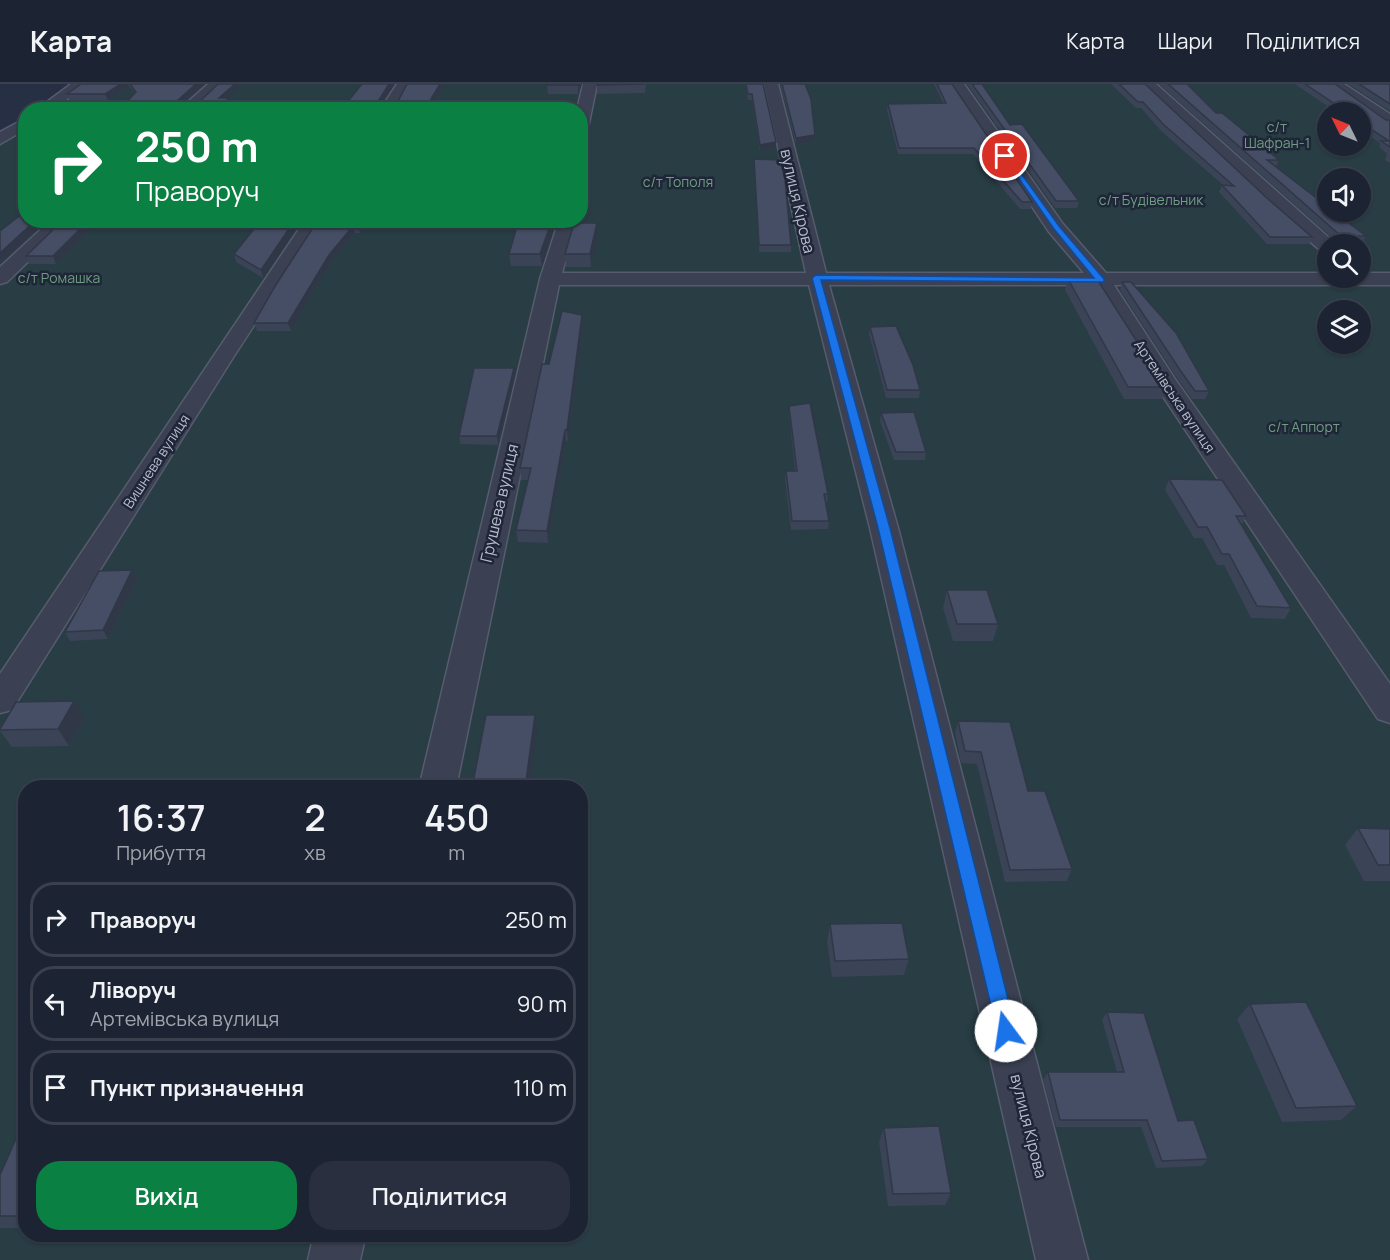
<!DOCTYPE html>
<html lang="uk">
<meta charset="utf-8">
<style>
:root{--surface:#1c2332;--page:#292f3e;--text:#f1f3f6;--muted:#a0a4ac;--line:#3a404d;--accent:#0b8043}
body{margin:0;font-family:Manrope,sans-serif;background:var(--page);color:var(--text);height:100vh;display:flex;flex-direction:column;font-size:22px;white-space:nowrap}
*{box-sizing:border-box;margin:0}
p{font-size:20px;color:var(--muted)}
.icon{flex:none;width:33px;height:33px;fill:none;stroke:currentColor;stroke-width:2;stroke-linecap:round;stroke-linejoin:round}
.map{position:relative;flex:1;overflow:hidden}
.drawer{position:absolute;left:18px;top:696px;width:570px;height:462px;display:flex;flex-direction:column;background:var(--surface);border-radius:24px;box-shadow:0 2px 4px #0004,0 0 0 2px var(--line)}
.drawer>*{flex:none}
.top-card{position:absolute;left:18px;top:18px;width:570px;height:126px;border-radius:24px;box-shadow:0 2px 4px #0004,0 0 0 2px var(--line);background:#0b8043;color:#fff;overflow:hidden}
.needle{width:39px;rotate:313deg}
.buttons{position:absolute;left:1317px;top:18px;display:grid;gap:12px}
.buttons a{display:grid;place-items:center;width:54px;height:54px;border-radius:50%;background:var(--surface);box-shadow:0 2px 4px #0004,0 0 0 2px var(--line);font-size:30px}
.pin{position:absolute;display:grid;place-items:center;width:51px;height:51px;color:#fff;margin:-26px;border:3px solid #fff;border-radius:50%;box-shadow:0 2px 6px #0007}
.me{position:absolute;width:66px;margin:-33px;rotate:346deg;stroke-linejoin:round;filter:drop-shadow(0 0 4px #0008)}
.turn{display:flex;align-items:center;gap:21px;height:126px;padding:0 18px;font-size:27px}
.turn .icon{width:78px;height:78px;stroke-width:2.5}
.turn b{display:block;font-size:42px;line-height:51px}
.eta{display:flex;justify-content:space-evenly;align-items:center;height:102px;text-align:center}
.eta b{font-size:36px;font-weight:600;line-height:42px}
.cta{display:flex;gap:12px;margin-top:auto;padding:12px 18px}
.cta a{flex:1;height:69px;border-radius:24px;background:var(--accent);color:#fff;font-size:24px;font-weight:600;line-height:69px;text-align:center}
.cta a+a{background:var(--page);color:var(--text)}
ul{padding:0;list-style:none}
li{display:flex;align-items:center;gap:18px;height:75px;margin:0 12px 9px;padding:0 6px;border:3px solid var(--line);border-radius:24px}
li div{flex:1}
li b{display:block;font-size:22px}
li em{font-style:normal}
header{display:flex;align-items:center;gap:36px;box-sizing:border-box;height:84px;padding:0 30px;background:var(--surface);border-bottom:2px solid var(--line)}
header strong{font-size:28px}
nav{display:flex;gap:33px;margin-inline-start:auto;font-size:21px}
.map>svg:first-child{display:block}
.green{fill:#283d44;fill-rule:evenodd}
.lines{fill:none;stroke-linecap:round;stroke-linejoin:round}
.minor-casing{stroke:#565c6d;stroke-width:3}
.minor{fill:#3b4153;fill-rule:evenodd}
.wall{fill:#3b4357}
.shaded-wall{fill:#303747}
.building{fill:#454e65;stroke:#303747;stroke-width:1.5}
.route{fill:#1a73e8;stroke:#114b97;stroke-width:1.5}
.labels{text-anchor:middle;dominant-baseline:central;stroke-width:5;stroke-linejoin:round;paint-order:stroke}
.far-park-label{font-size:14px;fill:#6e9e80;stroke:#1f2638}
.far-street-label{font-size:14px;fill:#b8bdcc;stroke:#1f2638}
.street-label{font-size:16px;fill:#b8bdcc;stroke:#1f2638}
</style>
<header>
<strong>Карта</strong>
<nav><a>Карта</a><a>Шари</a><a>Поділитися</a></nav>
</header>
<div class="map">
<svg width="1390" height="1176" viewBox="0 0 1390 1176">
<rect width="100%" height="100%" fill="#262f43"/>
<path class="green" d="M78,0H1390V1176H0V53L25,36L26,136H580V26L40,25ZM1328,28H1360V62H1328ZM1328,94H1360V128H1328ZM1328,160H1360V194H1328ZM1328,226H1360V260H1328ZM26,704H580V1150H26Z"/>
<g class="lines">
<g class="minor-casing">
<g id="minor">
<path d="M71,0H87L53,26H36Z"/>
<path d="M208,0H223L195,26H179Z"/>
<path d="M397,0H411L395,26H380Z"/>
<path d="M583,0H597L588,44L580,48V26H577Z"/>
<path d="M764,0H778L826,189H1084L1049,148L950,0H964L1063,140L1106,189H1328V194H1360V189H1390V201H1114L1175,295L1390,600V639L1378,635L1152,296L1094,201H829L898,444L1088,1176H1036L870,444L809,201H559L456,704H419L540,195L559,136H577L562,189H806Z"/>
<path d="M1141,0H1156L1336,160H1328V169L1321,167L1267,120Z"/>
<path d="M1328,0H1344L1390,30V41L1385,40Z"/>
<path d="M26,34V45L0,60V48Z"/>
<path d="M51,136H71L7,198L0,200V183Z"/>
<path d="M305,136H323L234,272L12,626L0,629V590Z"/>
<path d="M314,1150H366L360,1176H308Z"/>
</g>
</g>
<use href="#minor" class="minor"/>
</g>
<g class="wall">
<path d="M81,0H205L181,22H195L218,0H243L227,14H229L231,20L119,26L135,9L129,2L108,16H70L67,10Z"/>
<path d="M394,0L380,22L396,21L445,0L429,26H341Z"/>
<path d="M582,0L578,10H548L547,1Z"/>
<path d="M597,0H646L645,9L597,10Z"/>
<path d="M745,0H763L776,64L760,67L752,16H748Z"/>
<path d="M780,0H805L815,51L814,57L796,60Z"/>
<path d="M934,0H952L1032,118L1031,125H1020L973,70H898L887,26L888,20L943,19Z"/>
<path d="M967,0H982L1010,41L1079,117L1077,124H1055Z"/>
<path d="M1111,0H1145L1268,115L1312,153L1309,160H1267L1219,108L1222,101L1224,102L1161,47L1141,24H1136Z"/>
<path d="M1159,0H1187L1216,29L1279,76L1276,83H1275L1366,152L1362,159H1338Z"/>
<path d="M1295,0H1335L1386,36H1390V79L1385,76L1387,70L1379,63L1380,59L1360,46V28H1336Z"/>
<path d="M1348,0H1390V27Z"/>
<path d="M754,75L791,161V168H759Z"/>
<path d="M26,119V136H47L0,180V147L21,131L18,126Z"/>
<path d="M261,136L263,194L236,178L234,170Z"/>
<path d="M318,136H367L360,149H355L331,178L291,247H257L254,239Z"/>
<path d="M94,139L95,141L56,180H29L26,172Z"/>
<path d="M551,139L552,151L542,182H511L509,170Z"/>
<path d="M598,151L591,183H566L565,170Z"/>
<path d="M1068,195L1166,303L1162,315H1124L1065,206Z"/>
<path d="M1122,198L1209,307L1205,315H1192L1177,294L1120,206Z"/>
<path d="M583,242L568,357H566L548,459L518,458L516,446L528,396H521L520,384L549,280Z"/>
<path d="M870,243L920,306L919,314H886L869,250Z"/>
<path d="M515,292L498,361L460,360L459,352Z"/>
<path d="M789,322L828,410L827,418H826L829,437L828,445L791,446L785,396L786,387H795L789,330Z"/>
<path d="M881,329L926,368L925,376H894L880,337Z"/>
<path d="M1169,395L1246,432L1242,441L1291,524L1285,535L1251,534L1224,481H1217L1202,454H1194L1165,406Z"/>
<path d="M132,486L137,495L108,555L70,557L65,548Z"/>
<path d="M947,506L998,540L993,557H953L943,524Z"/>
<path d="M85,635L69,662L12,663L0,647V645Z"/>
<path d="M958,637L1028,707L1072,785L1067,797L1005,798L977,680L961,679L955,649Z"/>
<path d="M1358,744L1390,745V797H1364L1345,761Z"/>
<path d="M830,840L909,875L904,891L832,893L827,857Z"/>
<path d="M1250,920L1357,1022L1341,1036L1282,1038L1237,935Z"/>
<path d="M1107,928L1178,1037L1208,1075L1202,1082L1156,1084L1141,1043H1056L1043,996L1048,988H1117L1102,936Z"/>
<path d="M26,1041V1144H0V1091Z"/>
<path d="M884,1044L951,1109L945,1121L888,1122L879,1058Z"/>
</g>
<g class="shaded-wall">
<path d="M121,0H128L129,2L108,16L105,10Z"/>
<path d="M196,0H205L177,24L175,22L176,18Z"/>
<path d="M235,0H243L221,20L219,14Z"/>
<path d="M389,0H394L378,25L377,19Z"/>
<path d="M440,0H445L429,26L428,20Z"/>
<path d="M578,0H582L578,10Z"/>
<path d="M229,14L231,20L225,26H217Z"/>
<path d="M815,51L814,57L796,60V54Z"/>
<path d="M776,58V64L760,67V61Z"/>
<path d="M36,136H47L0,180V169Z"/>
<path d="M89,136H97L94,139L95,141L56,180L53,172Z"/>
<path d="M295,136H302L263,194L261,186Z"/>
<path d="M361,136H367L360,149L358,142Z"/>
<path d="M551,139L552,151L542,182L540,170Z"/>
<path d="M597,139L598,151L591,183L590,170Z"/>
<path d="M353,142L355,149L331,178L291,247L288,239L329,171Z"/>
<path d="M582,231L583,242L568,357L567,346Z"/>
<path d="M514,284L515,292L498,361L497,352Z"/>
<path d="M565,346L566,357L548,459L547,447Z"/>
<path d="M132,486L137,495L108,555L103,546Z"/>
<path d="M74,617L85,635L69,662L58,645Z"/>
<path d="M535,631L537,646L530,704H525Z"/>
</g>
<g class="building">
<path d="M81,0H121L105,10H67Z"/>
<path d="M130,0H196L176,18L175,22H195L218,0H235L219,14H229L217,26H119L136,8Z"/>
<path d="M362,0H389L377,19V22L396,21L407,0H440L428,20H418L415,26H341Z"/>
<path d="M548,0H578V1H547Z"/>
<path d="M597,0H644L597,1Z"/>
<path d="M746,0H763L776,58L760,61L752,10H748Z"/>
<path d="M782,0H805L811,15L815,51L796,54Z"/>
<path d="M937,0H952L1032,118H1022L974,64H899L888,20L946,19Z"/>
<path d="M972,0H982L1010,41L1022,40L1079,117H1056Z"/>
<path d="M1119,0H1145L1268,115L1312,153H1270L1222,101L1234,102L1163,40L1143,18H1138Z"/>
<path d="M1168,0H1187L1216,29H1222L1232,37L1279,76H1267L1328,123V128H1334L1366,152H1341Z"/>
<path d="M1305,0H1335L1386,36H1390V63L1381,57H1389L1360,38V28H1347Z"/>
<path d="M1359,0H1390V20Z"/>
<path d="M754,75L780,76L785,95L791,161H759Z"/>
<path d="M26,119V126H18Z"/>
<path d="M26,127V136H36L0,169V147Z"/>
<path d="M63,136H89L53,172H26Z"/>
<path d="M261,136H295L261,186L234,170Z"/>
<path d="M318,136H361L358,142H353L329,171L288,239H254L277,199Z"/>
<path d="M518,139H551L540,170H509Z"/>
<path d="M574,139H597L590,170H565Z"/>
<path d="M1068,195H1097L1166,303H1128Z"/>
<path d="M1122,198H1131L1176,249L1209,307H1195L1180,286Z"/>
<path d="M562,227L582,231L567,346H565L547,447L516,446L531,384H520L542,280H549Z"/>
<path d="M896,242L913,281L920,306H887L870,243Z"/>
<path d="M474,284H514L497,352H459Z"/>
<path d="M810,319L828,410H824L829,437H792L786,387H797L789,322Z"/>
<path d="M914,328L926,368H896L881,329Z"/>
<path d="M1169,395L1222,396L1246,432H1236L1291,524L1257,522L1229,470H1222L1207,443H1198Z"/>
<path d="M132,486L103,546L65,548L99,487Z"/>
<path d="M947,506H987L998,540H957Z"/>
<path d="M74,617L58,645L0,646V645L16,618Z"/>
<path d="M486,631H535L525,704H472Z"/>
<path d="M958,637L1010,638L1028,707H1045L1072,785L1010,786L981,668L965,667Z"/>
<path d="M357,698H388L387,704H356Z"/>
<path d="M1358,744L1390,745V781H1378Z"/>
<path d="M902,839L909,875L835,877L830,840Z"/>
<path d="M1306,918L1357,1022L1296,1024L1250,920Z"/>
<path d="M1107,928L1144,929L1178,1037L1194,1036L1208,1075L1162,1077L1147,1036H1060L1048,988H1124Z"/>
<path d="M22,1041H26V1132H0V1091Z"/>
<path d="M939,1042L951,1109L893,1110L884,1044Z"/>
</g>
<path class="route" d="M1002,70H1007L1059,142L1104,195V198L821,196L890,444L1016,947L1013,954L1006,956L1000,954L997,947L878,444L812,194L816,191L1094,194L1054,145Z"/>
<g class="labels">
<g class="far-park-label">
<text x="1277" y="42">с/т<tspan x="1277" dy="16">Шафран-1</tspan></text>
<text x="678" y="97">с/т Тополя</text>
<text x="1151" y="115">с/т Будівельник</text>
<text x="59" y="193">с/т Ромашка</text>
<text x="1304" y="342">с/т Аппорт</text>
</g>
<g class="far-street-label">
<text transform="translate(1175 312) rotate(56)">Артемівська вулиця</text>
<text transform="translate(156 377) rotate(-57)">Вишнева вулиця</text>
</g>
<g class="street-label">
<text transform="translate(798 117) rotate(77)">вулиця Кірова</text>
<text transform="translate(499 419) rotate(-77)">Грушева вулиця</text>
<text transform="translate(1029 1042) rotate(76)">вулиця Кірова</text>
</g>
</g>
</svg>
<div class="buttons">
<a><svg class="needle" viewBox="-14 -14 28 28"><path d="M0-13l5 13h-10z" fill="#e53935"/><path d="M0 13l5-13h-10z" fill="#a0a4ac"/></svg></a>
<a><svg class="icon" aria-label="sound" viewBox="0 0 24 24"><path d="M4 9h4l5-4v14l-5-4H4zM17 9q2 3 0 6"/></svg></a>
<a><svg class="icon" aria-label="search" viewBox="0 0 24 24"><circle cx="10" cy="10" r="6"/><path d="M15 15l6 6"/></svg></a>
<a><svg class="icon" aria-label="layers" viewBox="0 0 24 24"><path d="M12 4l9 5-9 5-9-5zM3 14l9 5 9-5"/></svg></a>
</div>
<div class="pin" style="left:1005px;top:72px;background:#d93025"><svg class="icon" aria-label="arrive" viewBox="0 0 24 24"><path d="M6 21V4h12l-3 4 3 4H6"/></svg></div>
<svg class="me" style="left:1006px;top:947px" viewBox="-20 -20 40 40"><circle r="19" fill="#fff"/><path d="M0-13L10 11 0 6-10 11z" fill="#1a73e8"/></svg>
<div class="top-card">
<div class="turn"><svg class="icon" aria-label="right" viewBox="0 0 24 24"><path d="M7 20v-9h11M14 6l5 5-5 5"/></svg><div><b>250 m</b>Праворуч</div></div>
</div>
<section class="drawer">
<div class="eta">
<div><b>16:37</b><p>Прибуття</p></div>
<div><b>2</b><p>хв</p></div>
<div><b>450</b><p>m</p></div>
</div>
<ul>
<li><svg class="icon" aria-label="right" viewBox="0 0 24 24"><path d="M7 20v-9h11M14 6l5 5-5 5"/></svg><div><b>Праворуч</b></div><em>250 m</em></li>
<li><svg class="icon" aria-label="left" viewBox="0 0 24 24"><path d="M17 20v-9H6M10 6l-5 5 5 5"/></svg><div><b>Ліворуч</b><p>Артемівська вулиця</p></div><em>90 m</em></li>
<li><svg class="icon" aria-label="arrive" viewBox="0 0 24 24"><path d="M6 21V4h12l-3 4 3 4H6"/></svg><div><b>Пункт призначення</b></div><em>110 m</em></li>
</ul>
<div class="cta"><a>Вихід</a><a>Поділитися</a></div>
</section>
</div>
